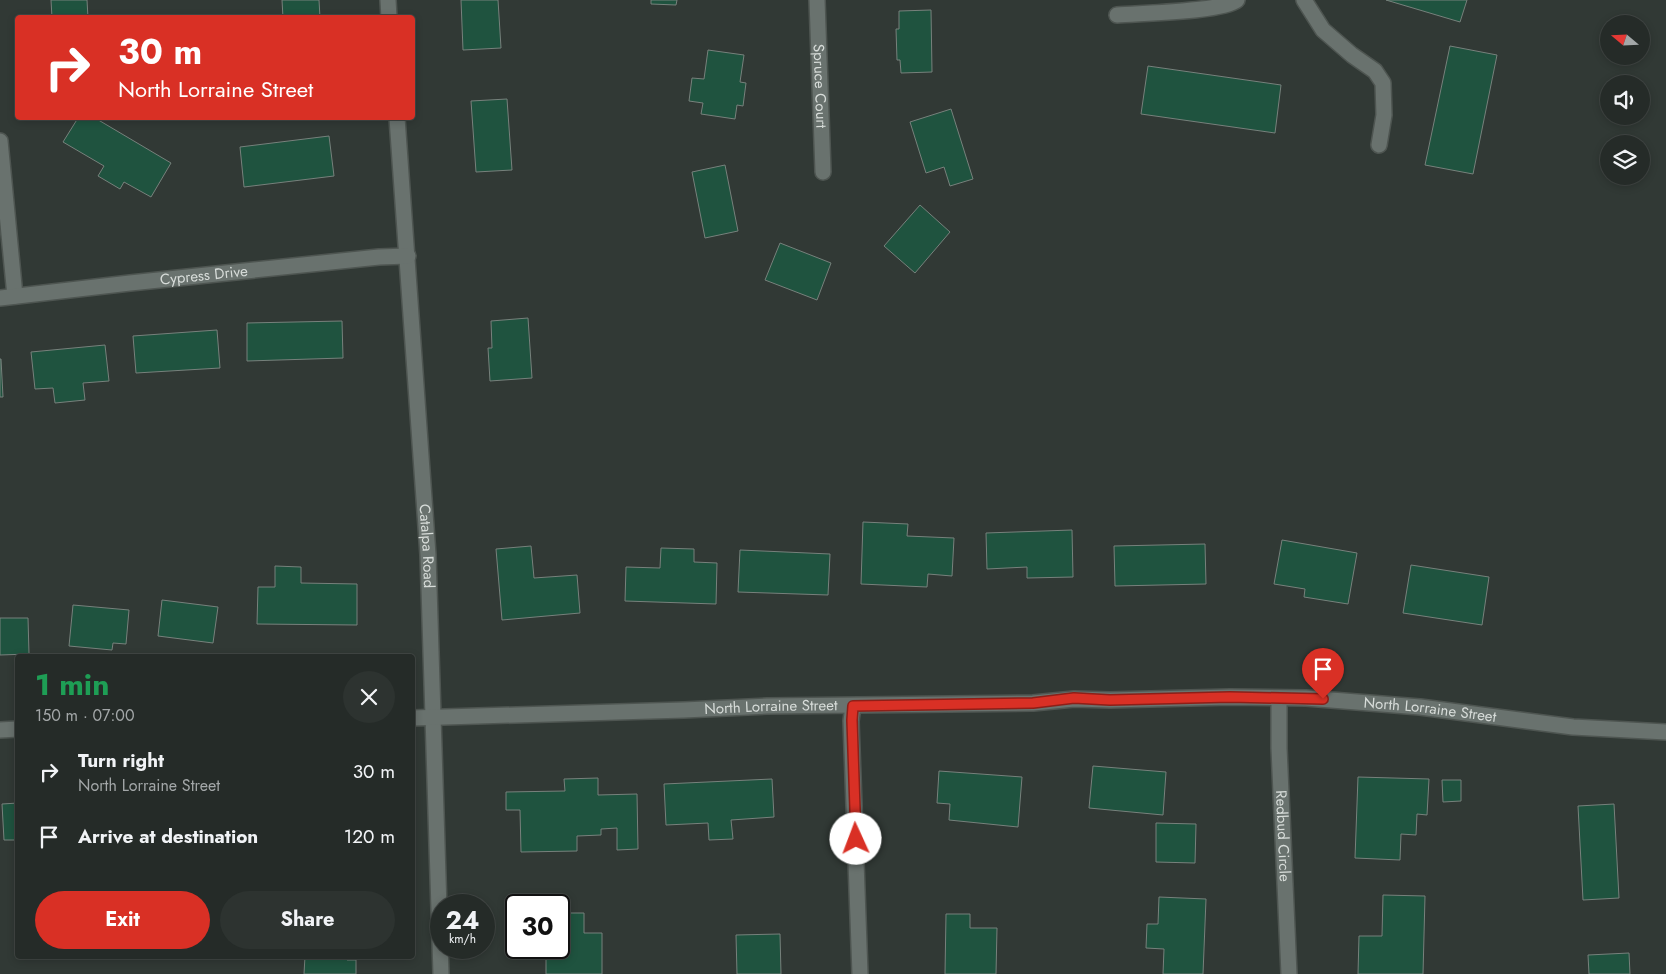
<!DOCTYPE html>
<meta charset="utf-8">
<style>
:root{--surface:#252b28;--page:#2d3330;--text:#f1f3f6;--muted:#a3a7a8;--line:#424745;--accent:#d93025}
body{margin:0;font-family:Jost,sans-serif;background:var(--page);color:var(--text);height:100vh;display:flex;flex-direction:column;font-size:19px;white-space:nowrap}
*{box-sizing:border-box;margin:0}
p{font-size:16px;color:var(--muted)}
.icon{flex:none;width:28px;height:28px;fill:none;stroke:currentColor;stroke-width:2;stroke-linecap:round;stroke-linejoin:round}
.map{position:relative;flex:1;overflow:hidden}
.panel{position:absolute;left:15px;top:654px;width:400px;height:305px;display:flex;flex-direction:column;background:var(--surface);border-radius:5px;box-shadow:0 2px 8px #0003,0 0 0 1px var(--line)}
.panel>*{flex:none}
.hud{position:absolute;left:15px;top:15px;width:400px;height:105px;border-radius:5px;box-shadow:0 2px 8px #0003,0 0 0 1px var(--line);background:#d93025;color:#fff;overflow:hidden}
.needle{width:32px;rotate:289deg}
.tools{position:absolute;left:1600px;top:15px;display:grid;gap:10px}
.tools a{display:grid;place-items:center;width:50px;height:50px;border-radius:50%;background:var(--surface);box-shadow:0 2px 8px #0003,0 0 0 1px var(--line);font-size:25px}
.speed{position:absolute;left:430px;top:894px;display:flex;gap:10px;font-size:25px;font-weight:700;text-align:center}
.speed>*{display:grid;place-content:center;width:65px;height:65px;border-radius:50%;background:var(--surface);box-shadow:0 2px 8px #0003,0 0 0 1px var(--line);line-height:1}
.speed small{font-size:12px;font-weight:400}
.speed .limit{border:2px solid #111;border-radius:8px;background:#fff;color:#111}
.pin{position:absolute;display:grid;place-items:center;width:42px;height:42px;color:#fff;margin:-51px -21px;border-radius:50% 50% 50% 0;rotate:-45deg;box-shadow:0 0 5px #0007}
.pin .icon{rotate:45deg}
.me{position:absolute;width:55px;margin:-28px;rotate:358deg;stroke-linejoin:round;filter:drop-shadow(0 0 4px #0008)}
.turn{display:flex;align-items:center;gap:18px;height:105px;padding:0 20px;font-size:22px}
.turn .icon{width:65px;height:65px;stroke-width:2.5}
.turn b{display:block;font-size:35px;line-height:42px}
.round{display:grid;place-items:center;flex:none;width:52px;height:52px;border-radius:26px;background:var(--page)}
.headline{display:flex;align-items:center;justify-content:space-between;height:85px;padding:0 20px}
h1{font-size:30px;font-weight:700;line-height:38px;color:#1e9e55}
.cta{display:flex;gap:10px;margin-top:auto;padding:10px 20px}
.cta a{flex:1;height:58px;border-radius:30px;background:var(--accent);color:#fff;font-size:20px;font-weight:700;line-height:58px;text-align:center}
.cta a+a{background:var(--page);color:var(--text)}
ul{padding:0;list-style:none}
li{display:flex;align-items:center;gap:15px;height:65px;padding:0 20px}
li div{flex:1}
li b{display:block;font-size:19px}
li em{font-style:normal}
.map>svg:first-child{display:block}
.building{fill:#1f533f;stroke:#77817c}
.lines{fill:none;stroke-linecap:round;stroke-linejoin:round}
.lane-casing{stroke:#4e5551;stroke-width:18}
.street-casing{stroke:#4e5551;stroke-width:18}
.lane{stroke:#69726e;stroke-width:15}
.street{stroke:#69726e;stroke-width:15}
.route-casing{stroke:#8d1f18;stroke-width:12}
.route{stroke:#d93025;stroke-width:9}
.labels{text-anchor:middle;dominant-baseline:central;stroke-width:4;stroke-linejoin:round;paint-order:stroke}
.street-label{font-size:15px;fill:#d7dcd9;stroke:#272f2b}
</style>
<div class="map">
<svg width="1666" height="974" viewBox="0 0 1666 974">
<rect width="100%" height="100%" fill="#313935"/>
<g class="building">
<path d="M51,0H87L88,18H52Z"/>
<path d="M282,0H319L320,18H283Z"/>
<path d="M461,0H498L501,48L463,50Z"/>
<path d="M651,0H677L676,5L651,4Z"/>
<path d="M1386,0H1467L1460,22Z"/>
<path d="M931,10L932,72L901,73L900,60H897L896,29H899V11Z"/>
<path d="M1450,46L1497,55L1473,174L1425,165Z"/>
<path d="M708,50L744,55L740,82L746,83L743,106L737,105L735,119L701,114L703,103L689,101L692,78L704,79Z"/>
<path d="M1148,66L1281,85L1275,133L1141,114Z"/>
<path d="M507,99L512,170L476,172L471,101Z"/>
<path d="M951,109L973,179L950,186L944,167L926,173L910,122Z"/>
<path d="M78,118H95L171,163L151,197L124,182L120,189L98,176L104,166L63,142Z"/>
<path d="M329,136L334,176L244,187L240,147Z"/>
<path d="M725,165L738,231L705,238L692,172Z"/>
<path d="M920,205L950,232L915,273L884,246Z"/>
<path d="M780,243L831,263L817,300L765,280Z"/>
<path d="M528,318L532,378L490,381L488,348H492L491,321Z"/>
<path d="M342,321L343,358L247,361V323Z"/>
<path d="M217,330L220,368L136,373L133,336Z"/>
<path d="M105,345L109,381L83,383L85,400L55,403L53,388L35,389L31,352Z"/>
<path d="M0,359H1L3,397H0Z"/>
<path d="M863,522L908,524L907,536L954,538L952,576L928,574L927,587L861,584Z"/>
<path d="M1072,530L1073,577L1027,578V567L987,569L986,533Z"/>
<path d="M1282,540L1357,553L1348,604L1304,597L1305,589L1274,584Z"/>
<path d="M1205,544L1206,584L1115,586L1114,546Z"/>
<path d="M531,546L534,578L577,575L580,613L502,620L496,549Z"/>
<path d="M661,548L694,549V562L717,563L716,604L625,601L626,567L660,568Z"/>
<path d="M740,550L830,554L828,595L738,592Z"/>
<path d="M1411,565L1489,577L1482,625L1403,613Z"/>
<path d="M275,566L301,567V583L357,584V625L257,624L258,587H275Z"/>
<path d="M162,600L218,607L213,643L158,636Z"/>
<path d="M73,605L129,610L126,644L113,643L112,650L69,646Z"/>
<path d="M0,618H28L29,654L0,655Z"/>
<path d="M1093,766L1166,772L1163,815L1089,808Z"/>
<path d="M939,771L1022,777L1018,827L949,820L950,804L937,803Z"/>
<path d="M1358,777L1429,779L1427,815L1417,814L1416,835L1401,834L1400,860L1355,858Z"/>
<path d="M598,778V795L637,794L638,849L617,850V828L601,829V835L577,836V851L521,852L520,810H506V792L565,791L564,779Z"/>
<path d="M772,779L774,817L731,820L733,839L709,840L708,823L666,825L664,784Z"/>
<path d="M1442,780H1461V801L1443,802Z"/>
<path d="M18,803V840H4L2,804Z"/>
<path d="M1614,804L1619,898L1583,900L1578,806Z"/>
<path d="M1156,823L1196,824L1195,863L1156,862Z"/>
<path d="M1383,895L1425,896L1423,974H1358L1359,936H1382Z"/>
<path d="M1159,897L1206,899L1203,974H1163L1164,949L1146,948L1147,924H1158Z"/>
<path d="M559,913H584V933H602V974H546V949H523V948H559Z"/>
<path d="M946,914H970V928H997L996,974H945Z"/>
<path d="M780,934L781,974H737L736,935Z"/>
<path d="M1629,953L1630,974H1589L1588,955Z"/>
<path d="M305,956H347V960H356V974H304Z"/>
</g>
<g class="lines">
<g class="lane-casing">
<g id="lane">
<path d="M1304,0L1323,30L1352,55L1375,71L1383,83L1384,115L1379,145"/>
<path d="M1117,15C1139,13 1223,12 1237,0"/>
</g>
</g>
<g class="street-casing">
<g id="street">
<path d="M388,0L389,18"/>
<path id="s1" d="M817,0L823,172"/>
<path id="s2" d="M397,118L428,555L441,974"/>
<path d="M0,141L15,296"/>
<path id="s3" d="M0,298L130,283L379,257L408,256"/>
<path id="s4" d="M1279,698V748L1289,974"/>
<path d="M853,706L851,721L860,974"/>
<path id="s5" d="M412,718L684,710L767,706L1033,703L1074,699L1110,700L1230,697L1306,698L1420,707L1573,727L1666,732"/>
<path d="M0,730L18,729"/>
</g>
</g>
<use href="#lane" class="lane"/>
<use href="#street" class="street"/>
</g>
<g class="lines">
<g class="route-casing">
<path id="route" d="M856,839L852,720L853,706L1033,703L1074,698L1110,700L1230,697L1323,699"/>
</g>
<use href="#route" class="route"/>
</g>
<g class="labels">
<g class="street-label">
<text stroke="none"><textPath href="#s1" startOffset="86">Spruce Court</textPath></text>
<text stroke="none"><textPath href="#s3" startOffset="205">Cypress Drive</textPath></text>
<text stroke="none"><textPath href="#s2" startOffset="429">Catalpa Road</textPath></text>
<text stroke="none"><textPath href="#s5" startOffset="359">North Lorraine Street</textPath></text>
<text stroke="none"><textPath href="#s5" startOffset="1019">North Lorraine Street</textPath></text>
<text stroke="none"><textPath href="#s4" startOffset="138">Redbud Circle</textPath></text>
</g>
</g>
</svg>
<div class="tools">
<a><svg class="needle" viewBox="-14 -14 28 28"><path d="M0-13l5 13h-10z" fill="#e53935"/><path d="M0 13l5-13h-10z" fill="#a3a7a8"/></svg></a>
<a><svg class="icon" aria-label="sound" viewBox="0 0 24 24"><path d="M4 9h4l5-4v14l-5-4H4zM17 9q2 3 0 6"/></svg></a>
<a><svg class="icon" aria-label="layers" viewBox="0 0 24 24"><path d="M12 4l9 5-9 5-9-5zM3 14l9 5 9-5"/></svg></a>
</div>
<div class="speed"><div>24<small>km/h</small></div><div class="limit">30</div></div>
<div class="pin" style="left:1323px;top:699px;background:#d93025"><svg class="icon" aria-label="arrive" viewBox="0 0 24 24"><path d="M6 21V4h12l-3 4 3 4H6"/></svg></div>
<svg class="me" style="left:856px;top:839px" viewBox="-20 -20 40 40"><circle r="19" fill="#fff"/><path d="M0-13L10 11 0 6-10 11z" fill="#d93025"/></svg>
<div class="hud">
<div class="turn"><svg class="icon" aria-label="right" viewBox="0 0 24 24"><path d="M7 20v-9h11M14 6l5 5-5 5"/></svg><div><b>30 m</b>North Lorraine Street</div></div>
</div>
<section class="panel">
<div class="headline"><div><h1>1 min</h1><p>150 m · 07:00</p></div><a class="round"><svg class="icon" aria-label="close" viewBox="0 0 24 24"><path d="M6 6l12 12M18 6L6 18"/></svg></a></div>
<ul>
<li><svg class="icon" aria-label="right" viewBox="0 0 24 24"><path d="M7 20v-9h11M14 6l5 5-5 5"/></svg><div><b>Turn right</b><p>North Lorraine Street</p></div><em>30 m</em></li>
<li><svg class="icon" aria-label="arrive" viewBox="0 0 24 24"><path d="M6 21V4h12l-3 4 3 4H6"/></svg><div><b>Arrive at destination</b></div><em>120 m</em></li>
</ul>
<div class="cta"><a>Exit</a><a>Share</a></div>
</section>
</div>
